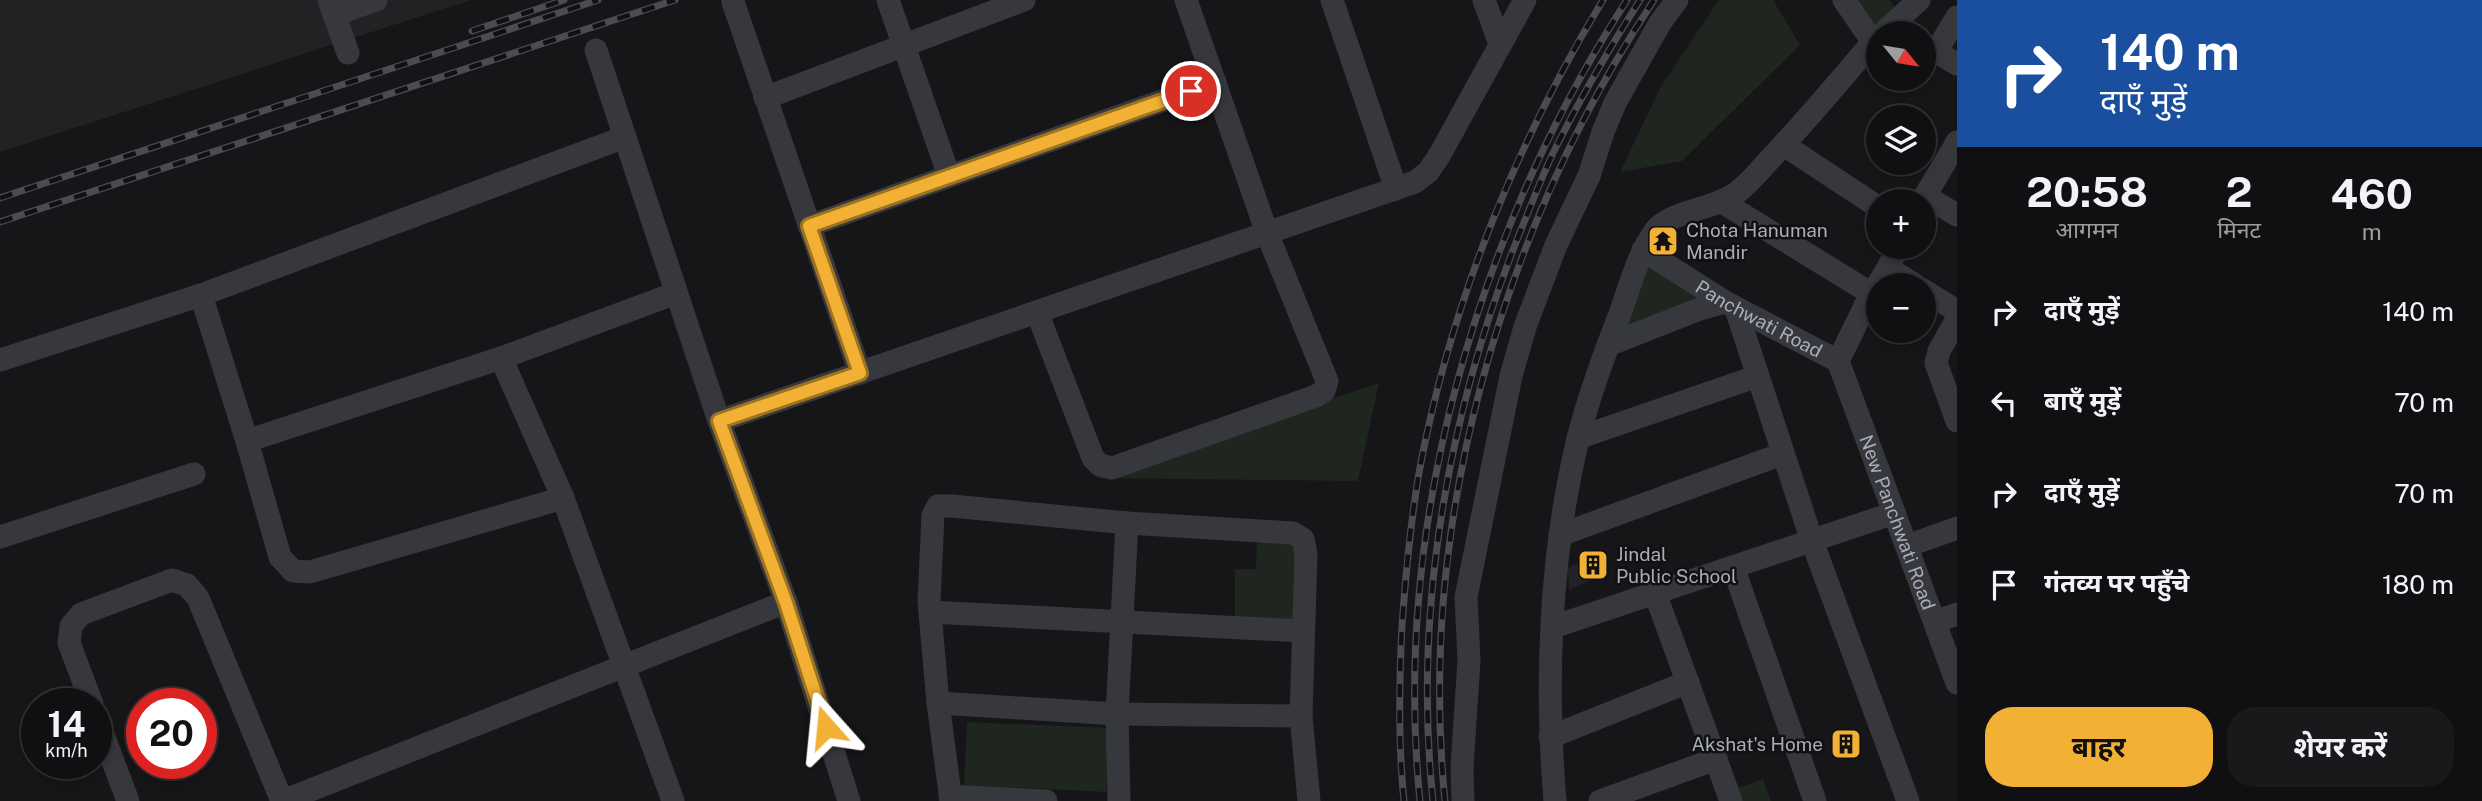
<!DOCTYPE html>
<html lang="hi">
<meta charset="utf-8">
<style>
:root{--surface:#101012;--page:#19191b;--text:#f1f3f6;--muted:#9c9d9f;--line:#303032;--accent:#f2b134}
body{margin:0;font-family:"Public Sans","Noto Sans Devanagari",sans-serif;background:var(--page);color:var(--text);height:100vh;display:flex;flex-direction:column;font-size:26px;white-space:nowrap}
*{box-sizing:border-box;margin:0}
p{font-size:23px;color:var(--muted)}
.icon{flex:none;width:38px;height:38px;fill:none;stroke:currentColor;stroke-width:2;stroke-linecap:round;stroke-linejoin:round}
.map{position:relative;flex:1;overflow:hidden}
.sheet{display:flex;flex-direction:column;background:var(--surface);width:525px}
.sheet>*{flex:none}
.banner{background:#1a4fa0;color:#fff;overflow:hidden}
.needle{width:46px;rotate:120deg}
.buttons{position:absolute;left:1866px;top:21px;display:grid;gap:14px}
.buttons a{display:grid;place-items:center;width:70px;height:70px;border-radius:50%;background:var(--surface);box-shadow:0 4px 10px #0003,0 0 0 2px var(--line);font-size:35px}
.speed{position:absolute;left:21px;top:688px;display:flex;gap:14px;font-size:35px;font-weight:700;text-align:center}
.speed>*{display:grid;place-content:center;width:91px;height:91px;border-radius:50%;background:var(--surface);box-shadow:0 4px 10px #0003,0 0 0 2px var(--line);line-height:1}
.speed small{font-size:18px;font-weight:400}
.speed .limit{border:10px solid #d22;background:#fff;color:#111}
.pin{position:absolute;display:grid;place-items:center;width:60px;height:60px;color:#fff;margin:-30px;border:4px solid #fff;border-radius:50%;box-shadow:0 2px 7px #0007}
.me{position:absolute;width:77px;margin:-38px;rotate:342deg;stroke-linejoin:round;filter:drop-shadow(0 0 5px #0008)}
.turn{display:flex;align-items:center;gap:24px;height:147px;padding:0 28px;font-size:32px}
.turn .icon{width:91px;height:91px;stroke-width:2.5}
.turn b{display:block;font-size:49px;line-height:60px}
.eta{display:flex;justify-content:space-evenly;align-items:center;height:119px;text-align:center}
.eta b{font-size:42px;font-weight:700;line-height:49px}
.primary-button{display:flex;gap:14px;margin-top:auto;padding:14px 28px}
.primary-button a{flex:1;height:80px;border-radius:28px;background:var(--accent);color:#111;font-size:28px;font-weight:700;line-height:80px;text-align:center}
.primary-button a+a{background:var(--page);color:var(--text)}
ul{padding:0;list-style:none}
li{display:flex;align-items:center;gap:21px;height:91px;padding:0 28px}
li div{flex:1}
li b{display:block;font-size:26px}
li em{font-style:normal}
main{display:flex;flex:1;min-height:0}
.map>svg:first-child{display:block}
.built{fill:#222225}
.green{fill:#1e261f}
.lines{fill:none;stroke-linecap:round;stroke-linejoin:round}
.minor{stroke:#37383d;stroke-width:23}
.rail-casing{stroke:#4a4c52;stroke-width:7}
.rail{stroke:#111113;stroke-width:4.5;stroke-dasharray:13;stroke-linecap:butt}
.route-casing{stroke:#9d7322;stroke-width:18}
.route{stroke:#f2b134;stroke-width:12}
.labels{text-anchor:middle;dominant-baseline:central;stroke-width:5;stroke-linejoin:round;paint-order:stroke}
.poi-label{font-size:19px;fill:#a8adb8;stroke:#111113;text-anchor:start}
.street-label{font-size:19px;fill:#a8adb8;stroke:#111113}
</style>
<main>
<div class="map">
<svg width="1957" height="801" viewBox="0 0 1957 801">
<rect width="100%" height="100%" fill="#161618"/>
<g class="built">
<path d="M0,0H471L0,152Z"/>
<path d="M1591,559L1598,577L1569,590L1568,567Z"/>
</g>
<g class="green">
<path d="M1719,0H1773L1800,45L1682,161L1620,172L1661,86Z"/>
<path d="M1848,0H1889L1897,9L1872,31Z"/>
<path d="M1649,265L1712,301L1620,335Z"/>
<path d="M1379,383L1358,481L1095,478Z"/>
<path d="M1257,539L1296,540L1295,619H1235V569H1256Z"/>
<path d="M967,722L1109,728L1106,792L964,785Z"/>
<path d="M1763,779L1771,801H1737L1733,790Z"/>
</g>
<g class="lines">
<g class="minor">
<path d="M329,0L348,53"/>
<path d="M888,0L949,176"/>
<path d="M1332,0L1396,189"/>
<path d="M1484,0L1500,44"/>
<path d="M733,2L860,373"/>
<path d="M334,15L376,0"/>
<path d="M1883,33L1919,0"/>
<path d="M1923,44L1957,64"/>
<path d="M596,50L719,421L786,602L849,801"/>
<path d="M1936,52L1957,17"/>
<path d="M765,98L1024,0"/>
<path d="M1784,145L1878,207"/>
<path d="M1925,196L1957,215"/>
<path d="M1922,201L1957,142"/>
<path d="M1722,202L1872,294"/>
<path d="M809,226L1215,82"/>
<path id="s1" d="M1643,250L1725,302L1838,361L1865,306L1888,268L1898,247"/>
<path d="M1888,268L1915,285"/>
<path d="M1923,290L1957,311"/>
<path d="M201,295L247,441L501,358L676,293"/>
<path d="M1736,309L1812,541L1908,801"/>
<path d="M1037,312L1093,458L1100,465L1112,468L1316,396L1324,391L1327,381L1267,233L1186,0"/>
<path d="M1957,319L1939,351L1936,363L1957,421"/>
<path d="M1608,345L1697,310L1725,302"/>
<path d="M501,358L563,498L673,801"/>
<path d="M0,360L201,295L625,137"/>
<path id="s2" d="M1838,361L1957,683"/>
<path d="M719,421L1415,182L1428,172L1439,156L1525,0"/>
<path d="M1578,438L1758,376"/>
<path d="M247,441L280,557L293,571L310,572L563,498"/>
<path d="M1560,535L1782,454"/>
<path d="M0,537L194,474"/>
<path d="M1907,546L1957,528"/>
<path d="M1733,567L1815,801"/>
<path d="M1655,593L1731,801"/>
<path d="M930,612L1303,631"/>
<path d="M1935,622L1957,614"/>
<path d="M1553,627L1894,513"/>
<path d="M938,703L1117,714L1301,716"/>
<path d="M92,704L69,643L71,626L81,614L172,580L187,585L198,598L282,801"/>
<path d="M96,716L128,801"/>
<path d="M1550,737L1688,682"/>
<path d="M950,796L1046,801"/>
<path d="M283,801L786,602"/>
<path d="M951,801L938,703L929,601L933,515L938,506H952L1127,523L1293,533L1303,539L1306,554L1301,716L1309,801"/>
<path d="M1119,801L1117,714L1127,523"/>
<path d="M1463,801L1462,767L1469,660L1466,597L1511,376L1525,327L1556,245L1589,176L1603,132L1615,103L1660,23L1677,0"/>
<path d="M1555,801C1545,683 1550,554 1578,439C1588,398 1603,358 1618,319C1629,290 1637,256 1655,231C1670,211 1712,210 1735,194C1749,184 1761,169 1772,157C1807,120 1840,80 1873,42L1844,0"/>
<path d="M1600,801L1716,759"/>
</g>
<g class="rail-casing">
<g id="rail">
<path d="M472,31L564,0"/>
<path d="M0,198L598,0"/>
<path d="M0,222L675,0"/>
<path d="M1404,801C1398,743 1399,684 1402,626C1406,570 1411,513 1422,457C1454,296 1518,140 1603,0"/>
<path d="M1420,801C1392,524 1477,232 1627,0"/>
<path d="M1433,801C1412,603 1451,398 1527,215C1536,193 1545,169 1556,147C1581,97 1610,47 1640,0"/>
<path d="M1445,801C1417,523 1501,231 1654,0"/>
</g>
</g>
<use href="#rail" class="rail"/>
</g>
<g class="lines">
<g class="route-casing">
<path id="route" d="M826,727L786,603L719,421L860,373L809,226L1191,91"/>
</g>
<use href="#route" class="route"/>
</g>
<defs>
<g id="temple-square" transform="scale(1.575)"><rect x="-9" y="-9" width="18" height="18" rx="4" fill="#f2b134" stroke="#111113"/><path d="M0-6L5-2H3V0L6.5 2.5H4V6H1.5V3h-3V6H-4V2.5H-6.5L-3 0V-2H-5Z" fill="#111"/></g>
<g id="building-square" transform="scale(1.575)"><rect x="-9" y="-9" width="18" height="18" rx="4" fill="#f2b134" stroke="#111113"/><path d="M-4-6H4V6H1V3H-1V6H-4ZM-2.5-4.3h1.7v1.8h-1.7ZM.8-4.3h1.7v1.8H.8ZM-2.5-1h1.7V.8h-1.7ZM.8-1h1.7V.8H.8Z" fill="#111"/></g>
</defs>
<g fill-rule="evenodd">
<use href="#temple-square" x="1663" y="241"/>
<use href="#building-square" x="1593" y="565"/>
<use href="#building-square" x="1846" y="744"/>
</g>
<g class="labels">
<g class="poi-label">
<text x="1686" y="230">Chota Hanuman<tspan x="1686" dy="22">Mandir</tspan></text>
<text x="1616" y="554">Jindal<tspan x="1616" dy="22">Public School</tspan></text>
<text x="1823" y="744" text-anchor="end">Akshat's Home</text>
</g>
<g class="street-label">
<text stroke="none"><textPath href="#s1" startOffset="135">Panchwati Road</textPath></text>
<text stroke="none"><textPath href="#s2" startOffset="172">New Panchwati Road</textPath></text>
</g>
</g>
</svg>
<div class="buttons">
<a><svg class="needle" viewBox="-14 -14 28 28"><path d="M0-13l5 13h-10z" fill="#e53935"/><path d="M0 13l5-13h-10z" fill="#9c9d9f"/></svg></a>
<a><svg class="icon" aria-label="layers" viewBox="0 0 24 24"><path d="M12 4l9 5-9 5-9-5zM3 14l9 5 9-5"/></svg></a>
<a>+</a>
<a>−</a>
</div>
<div class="speed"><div>14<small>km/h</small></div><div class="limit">20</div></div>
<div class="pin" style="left:1191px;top:91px;background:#d93025"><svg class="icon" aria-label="arrive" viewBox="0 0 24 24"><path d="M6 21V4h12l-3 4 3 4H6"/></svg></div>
<svg class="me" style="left:826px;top:727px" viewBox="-20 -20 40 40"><path d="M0-17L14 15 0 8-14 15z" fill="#f2b134" stroke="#fff" stroke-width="4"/></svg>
</div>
<section class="sheet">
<div class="banner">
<div class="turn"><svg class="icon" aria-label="right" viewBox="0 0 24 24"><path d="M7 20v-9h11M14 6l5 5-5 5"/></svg><div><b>140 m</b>दाएँ मुड़ें</div></div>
</div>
<div class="eta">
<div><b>20:58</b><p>आगमन</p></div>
<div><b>2</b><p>मिनट</p></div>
<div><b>460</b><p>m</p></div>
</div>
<ul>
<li><svg class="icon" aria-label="right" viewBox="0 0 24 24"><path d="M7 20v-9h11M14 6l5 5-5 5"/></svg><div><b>दाएँ मुड़ें</b></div><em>140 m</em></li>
<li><svg class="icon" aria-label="left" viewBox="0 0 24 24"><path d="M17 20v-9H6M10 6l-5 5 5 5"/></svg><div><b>बाएँ मुड़ें</b></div><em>70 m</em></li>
<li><svg class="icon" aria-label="right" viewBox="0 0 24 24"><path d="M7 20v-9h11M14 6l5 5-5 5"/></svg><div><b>दाएँ मुड़ें</b></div><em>70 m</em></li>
<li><svg class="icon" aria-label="arrive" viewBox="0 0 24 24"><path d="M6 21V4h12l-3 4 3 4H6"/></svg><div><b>गंतव्य पर पहुँचे</b></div><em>180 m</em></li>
</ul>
<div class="primary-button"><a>बाहर</a><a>शेयर करें</a></div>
</section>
</main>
